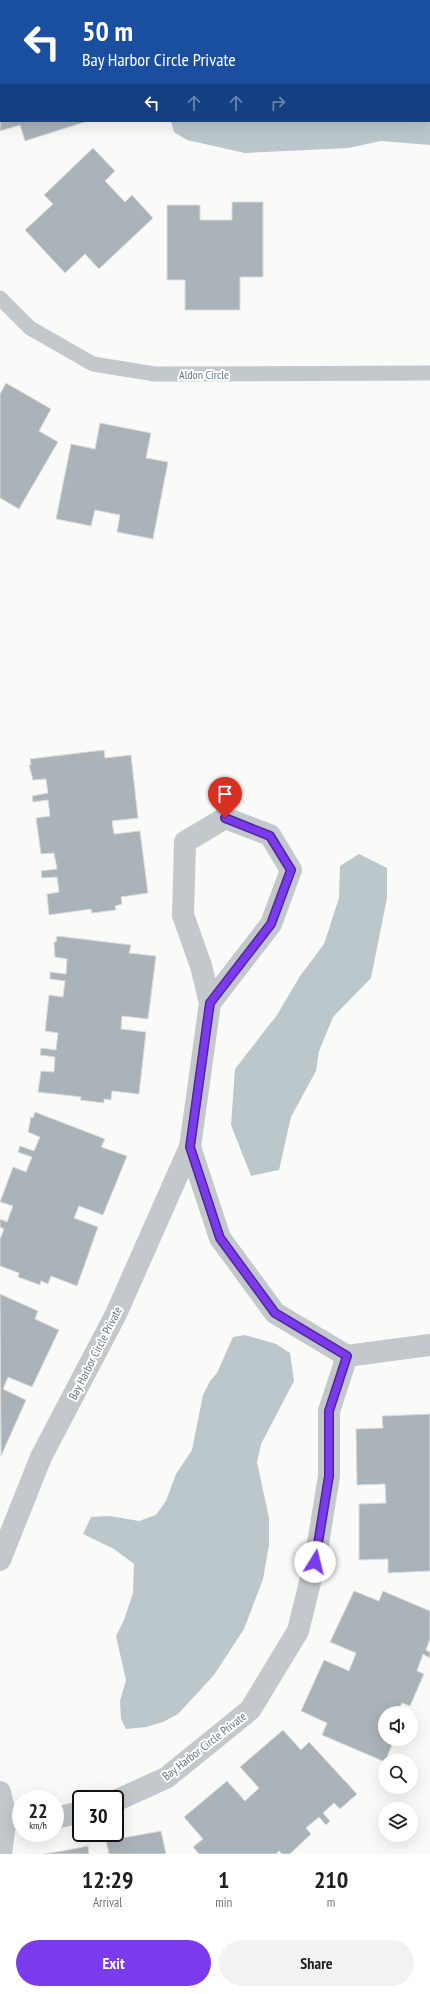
<!DOCTYPE html>
<style>
:root{--surface:#fff;--page:#f2f2f2;--text:#202124;--muted:#757577;--accent:#7c3aed}
body{margin:0;font-family:"PT Sans Narrow",sans-serif;background:var(--page);color:var(--text);height:100vh;display:flex;flex-direction:column;font-size:15px;white-space:nowrap}
*{box-sizing:border-box;margin:0}
p{font-size:13px;color:var(--muted)}
.icon{flex:none;width:22px;height:22px;fill:none;stroke:currentColor;stroke-width:2;stroke-linecap:round;stroke-linejoin:round}
.map{position:relative;height:1854px;overflow:hidden}
.sheet{display:flex;flex-direction:column;background:var(--surface);flex:1}
.sheet>*{flex:none}
.banner{position:absolute;left:0px;top:0px;width:430px;height:122px;box-shadow:0 4px 16px #0002;background:#1a4fa0;color:#fff;overflow:hidden}
.controls{position:absolute;left:378px;top:1706px;display:grid;gap:8px}
.controls a{display:grid;place-items:center;width:40px;height:40px;border-radius:50%;background:var(--surface);box-shadow:0 4px 16px #0002;font-size:20px}
.speed{position:absolute;left:12px;top:1790px;display:flex;gap:8px;font-size:20px;font-weight:700;text-align:center}
.speed>*{display:grid;place-content:center;width:52px;height:52px;border-radius:50%;background:var(--surface);box-shadow:0 4px 16px #0002;line-height:1}
.speed small{font-size:10px;font-weight:400}
.speed .limit{border:2px solid #111;border-radius:6px;background:#fff;color:#111}
.pin{position:absolute;display:grid;place-items:center;width:34px;height:34px;color:#fff;margin:-41px -17px;border-radius:50% 50% 50% 0;rotate:-45deg;box-shadow:0 0 4px #0007}
.pin .icon{rotate:45deg}
.me{position:absolute;width:44px;margin:-22px;rotate:9deg;stroke-linejoin:round;filter:drop-shadow(0 0 3px #0008)}
.turn{display:flex;align-items:center;gap:14px;height:84px;padding:0 16px;font-size:18px}
.turn .icon{width:52px;height:52px;stroke-width:2.5}
.turn b{display:block;font-size:28px;line-height:34px}
.lanes{display:flex;align-items:center;height:38px;padding:0 16px;background:#0003;justify-content:center;gap:20px;direction:ltr}
.lanes .off{opacity:.35}
.eta{display:flex;justify-content:space-evenly;align-items:center;height:68px;text-align:center}
.eta b{font-size:24px;font-weight:700;line-height:28px}
.button{display:flex;gap:8px;margin-top:auto;padding:8px 16px}
.button a{flex:1;height:46px;border-radius:24px;background:var(--accent);color:#fff;font-size:16px;font-weight:700;line-height:46px;text-align:center}
.button a+a{background:var(--page);color:var(--text)}
.map>svg:first-child{display:block}
.water{fill:#bbc7cb}
.building{fill:#aab3b9;stroke:#dcdcda}
.lines{fill:none;stroke-linecap:round;stroke-linejoin:round}
.service{stroke:#c3c8cc;stroke-width:15}
.minor{stroke:#c3c8cc;stroke-width:22}
.route-casing{stroke:#51269a;stroke-width:10}
.route{stroke:#7c3aed;stroke-width:7}
.labels{text-anchor:middle;dominant-baseline:central;stroke-width:4;stroke-linejoin:round;paint-order:stroke}
.street-label{font-size:12px;fill:#657683;stroke:#fff}
</style>
<div class="map">
<svg width="430" height="1854" viewBox="0 0 430 1854">
<rect width="100%" height="100%" fill="#fafaf8"/>
<g class="water">
<path d="M430,92V145L381,141L348,148L245,153L187,140L174,132L171,121H429Z"/>
<path d="M359,854L387,868V898L371,978L333,1017L319,1051L316,1071L291,1117L279,1170L251,1176L231,1125L235,1069L277,1015L300,976L324,944L339,898L340,866Z"/>
<path d="M245,1335L276,1344L290,1353L294,1381L261,1444L257,1462L269,1518V1545L263,1579L244,1629L214,1675L178,1714L163,1722L146,1727L126,1729L121,1719L120,1701L126,1680L116,1636L124,1620L133,1593L134,1564L114,1549L83,1534L91,1517L110,1516L139,1521L156,1515L166,1501L176,1474L192,1450L203,1395L210,1381L217,1373L233,1337Z"/>
</g>
<g class="building">
<path d="M1,71V121H88L25,141L20,125L0,131Z"/>
<path d="M93,148L115,171L105,181L125,202L132,195L153,218L99,269L85,254L65,273L25,230L53,204L44,195Z"/>
<path d="M232,202H263V277H240V310H185V280H167V205H200V220H232Z"/>
<path d="M6,383L51,409L39,431L58,442L19,509L0,498V394Z"/>
<path d="M100,423L151,433L146,458L168,462L153,539L117,532L120,515L95,510L91,526L56,519L71,444L95,449Z"/>
<path d="M104,750L105,758L131,755L138,818L112,821L114,834L140,831L148,893L121,897L122,904L115,906L116,910L92,913L91,909L49,915L47,894L59,892L57,877L42,878L41,871L57,869L54,853L41,854L36,818L50,816L48,800L33,802L32,796L48,793L46,779L33,780L29,765H31L30,759Z"/>
<path d="M57,936L131,945L129,953L156,956L148,1019L122,1016L121,1029L146,1032L139,1094L112,1091L111,1100L104,1099V1103L80,1100L81,1097L38,1092L41,1071L54,1072L55,1057L40,1055L41,1048L56,1050L58,1033L45,1031L49,995L63,997L65,981L50,979V972L66,974L67,959L55,957L54,942H56Z"/>
<path d="M35,1112L105,1139L101,1147L127,1156L103,1215L79,1206L74,1218L98,1227L77,1286L51,1276L48,1284L41,1281L40,1285L18,1277L19,1273L0,1266V1239L4,1229L0,1227V1219L7,1222L13,1206L0,1202L13,1167L26,1172L32,1157L18,1152L20,1146L34,1151L40,1137L28,1132L31,1117L33,1118Z"/>
<path d="M0,1294L38,1311L35,1319L59,1330L32,1387L8,1377L3,1389L26,1400L1,1456Z"/>
<path d="M430,1414V1571L388,1573V1559L359,1560V1504L386,1503L385,1484L357,1485L356,1429L383,1428L382,1416Z"/>
<path d="M354,1591L379,1601L383,1591L430,1611V1639L426,1650L430,1652V1658L423,1654L417,1671L424,1674L410,1706L402,1703L397,1713H385V1739L393,1742L385,1762L322,1735L327,1723L301,1711L324,1660L349,1671L356,1653L330,1642Z"/>
<path d="M283,1730L301,1750L309,1742L357,1794L340,1809L334,1803L323,1813L330,1821L326,1825L319,1817L306,1828L311,1834L290,1854H282L279,1851L276,1854H199L193,1847L203,1839L184,1817L227,1781L245,1801L259,1788L240,1767Z"/>
<path d="M161,1831L166,1854H109L106,1841Z"/>
<path d="M88,1846L89,1854H44L62,1851Z"/>
</g>
<g class="lines">
<path class="service" d="M0,298L30,328L93,364L155,374L430,373"/>
<g class="minor">
<path d="M190,1147L210,1003L201,966L183,915L185,842L225,818L270,835L291,870L271,924L210,1003"/>
<path d="M347,1356L430,1345"/>
<path d="M0,1560L41,1457L116,1314L190,1147L220,1238L275,1313L347,1356"/>
<path d="M0,1792L6,1817L21,1820"/>
<path d="M115,1801L166,1778L250,1710L298,1631L315,1562L329,1476V1411L347,1356"/>
<path d="M55,1818L81,1812"/>
<path d="M1,1854L6,1817"/>
</g>
</g>
<g class="lines">
<g class="route-casing">
<path id="route" d="M225,818L270,836L291,870L271,924L210,1003L190,1147L220,1238L275,1313L347,1356L329,1411V1476L315,1562"/>
</g>
<use href="#route" class="route"/>
</g>
<g class="labels">
<g class="street-label">
<text x="204" y="374">Aldon Circle</text>
<text transform="translate(95 1353) rotate(-63)">Bay Harbor Circle Private</text>
<text transform="translate(204 1746) rotate(-38)">Bay Harbor Circle Private</text>
</g>
</g>
</svg>
<div class="controls">
<a><svg class="icon" aria-label="sound" viewBox="0 0 24 24"><path d="M4 9h4l5-4v14l-5-4H4zM17 9q2 3 0 6"/></svg></a>
<a><svg class="icon" aria-label="search" viewBox="0 0 24 24"><circle cx="10" cy="10" r="6"/><path d="M15 15l6 6"/></svg></a>
<a><svg class="icon" aria-label="layers" viewBox="0 0 24 24"><path d="M12 4l9 5-9 5-9-5zM3 14l9 5 9-5"/></svg></a>
</div>
<div class="speed"><div>22<small>km/h</small></div><div class="limit">30</div></div>
<div class="pin" style="left:225px;top:818px;background:#d93025"><svg class="icon" aria-label="arrive" viewBox="0 0 24 24"><path d="M6 21V4h12l-3 4 3 4H6"/></svg></div>
<svg class="me" style="left:315px;top:1562px" viewBox="-20 -20 40 40"><circle r="19" fill="#fff"/><path d="M0-13L10 11 0 6-10 11z" fill="#7c3aed"/></svg>
<div class="banner">
<div class="turn"><svg class="icon" aria-label="left" viewBox="0 0 24 24"><path d="M17 20v-9H6M10 6l-5 5 5 5"/></svg><div><b>50 m</b>Bay Harbor Circle Private</div></div>
<div class="lanes"><svg class="icon" aria-label="left" viewBox="0 0 24 24"><path d="M17 20v-9H6M10 6l-5 5 5 5"/></svg><svg class="icon off" aria-label="ahead" viewBox="0 0 24 24"><path d="M12 20V5M6 11l6-6 6 6"/></svg><svg class="icon off" aria-label="ahead" viewBox="0 0 24 24"><path d="M12 20V5M6 11l6-6 6 6"/></svg><svg class="icon off" aria-label="right" viewBox="0 0 24 24"><path d="M7 20v-9h11M14 6l5 5-5 5"/></svg></div>
</div>
</div>
<section class="sheet">
<div class="eta">
<div><b>12:29</b><p>Arrival</p></div>
<div><b>1</b><p>min</p></div>
<div><b>210</b><p>m</p></div>
</div>
<div class="button"><a>Exit</a><a>Share</a></div>
</section>
